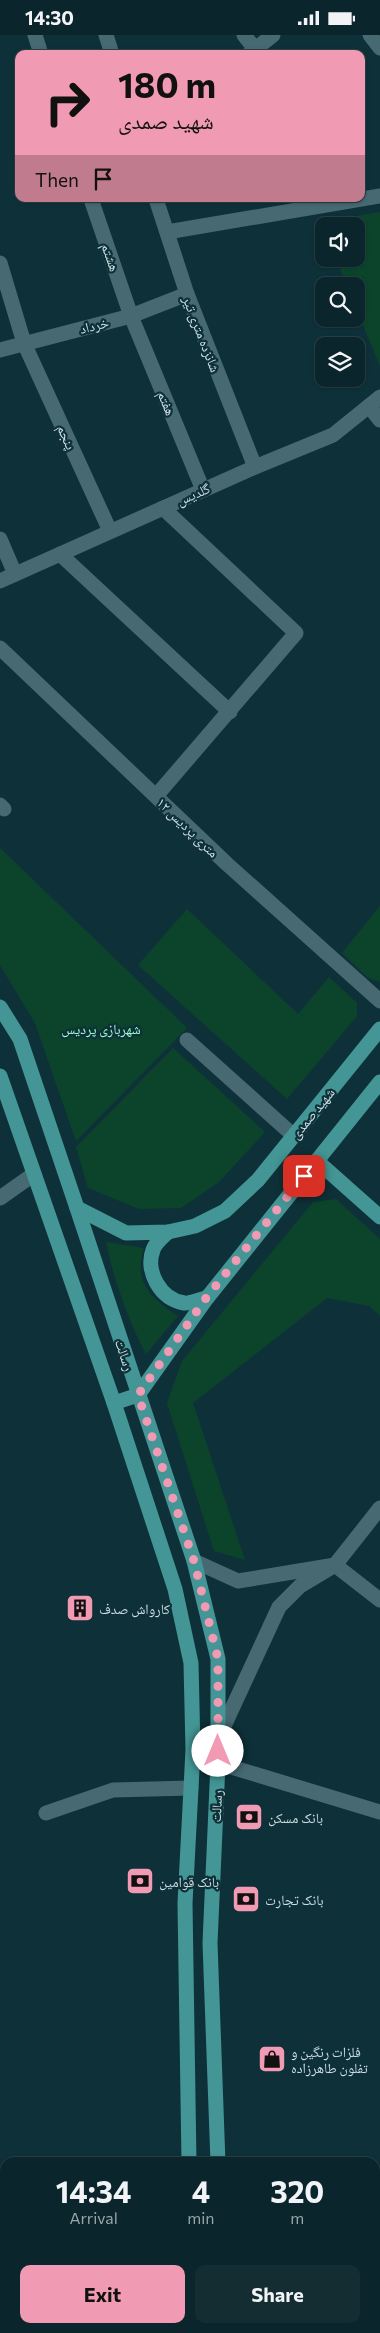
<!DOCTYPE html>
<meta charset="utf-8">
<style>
:root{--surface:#0a252b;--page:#132d33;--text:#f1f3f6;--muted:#99a5a9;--line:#2a4247;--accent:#f19ab3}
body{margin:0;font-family:Commissioner,"Noto Naskh Arabic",sans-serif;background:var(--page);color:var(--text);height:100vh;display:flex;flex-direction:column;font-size:19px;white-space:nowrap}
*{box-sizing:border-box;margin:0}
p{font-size:16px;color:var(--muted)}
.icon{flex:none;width:28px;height:28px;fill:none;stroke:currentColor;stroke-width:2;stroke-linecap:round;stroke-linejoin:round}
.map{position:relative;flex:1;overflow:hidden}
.side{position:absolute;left:0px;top:2122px;width:380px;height:176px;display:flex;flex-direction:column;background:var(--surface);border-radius:15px 15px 0 0;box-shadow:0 1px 4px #0004,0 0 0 1px var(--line)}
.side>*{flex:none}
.guide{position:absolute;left:15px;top:15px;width:350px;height:152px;border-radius:10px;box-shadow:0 1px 4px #0004,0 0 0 1px var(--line);background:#f19ab3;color:#111;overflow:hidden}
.buttons{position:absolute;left:315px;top:182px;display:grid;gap:10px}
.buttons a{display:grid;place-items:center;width:50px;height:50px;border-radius:10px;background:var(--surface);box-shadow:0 1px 4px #0004,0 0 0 1px var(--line);font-size:25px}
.pin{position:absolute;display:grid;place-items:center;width:42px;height:42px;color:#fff;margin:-21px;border-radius:10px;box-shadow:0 2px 8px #0006}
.me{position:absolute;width:55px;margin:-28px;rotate:0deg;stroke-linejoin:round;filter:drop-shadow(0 0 4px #0008)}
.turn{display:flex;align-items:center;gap:18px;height:105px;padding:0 20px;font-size:22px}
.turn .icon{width:65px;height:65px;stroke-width:2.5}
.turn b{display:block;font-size:35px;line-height:42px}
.then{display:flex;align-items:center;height:48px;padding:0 20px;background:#0003;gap:10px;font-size:19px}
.eta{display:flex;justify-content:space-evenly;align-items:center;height:85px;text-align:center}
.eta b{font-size:30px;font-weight:700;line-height:35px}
.primary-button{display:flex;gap:10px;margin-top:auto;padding:10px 20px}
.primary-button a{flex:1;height:58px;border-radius:10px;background:var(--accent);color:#111;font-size:20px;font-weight:700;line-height:58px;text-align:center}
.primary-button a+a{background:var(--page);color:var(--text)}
.status{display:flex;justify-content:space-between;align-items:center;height:35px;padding:0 25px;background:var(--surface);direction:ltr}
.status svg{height:14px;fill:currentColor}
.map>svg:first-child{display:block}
.green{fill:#0b442b}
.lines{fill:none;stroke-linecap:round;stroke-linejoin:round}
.minor{stroke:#476972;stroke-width:15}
.major{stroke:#439695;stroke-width:15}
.highway{stroke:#40b4ac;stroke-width:15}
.route{stroke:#f19ab3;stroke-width:9;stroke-dasharray:0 16.2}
.labels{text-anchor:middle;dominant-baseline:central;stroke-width:4.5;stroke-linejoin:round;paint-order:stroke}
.street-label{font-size:14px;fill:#ccdee3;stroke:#0e3139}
.park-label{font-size:14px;fill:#9bfcc8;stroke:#0e3139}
.poi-label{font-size:14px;fill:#ccdee3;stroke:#0e3139;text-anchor:start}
</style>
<div class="status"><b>14:30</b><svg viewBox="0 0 49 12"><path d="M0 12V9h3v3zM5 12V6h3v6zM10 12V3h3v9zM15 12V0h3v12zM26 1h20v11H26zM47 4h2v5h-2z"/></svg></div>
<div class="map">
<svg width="380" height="2298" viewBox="0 0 380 2298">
<rect width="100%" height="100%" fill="#0e3139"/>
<g class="green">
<path d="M380,177V331L356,273V251H347L336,224H356V191H324V194L321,187Z"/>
<path d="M0,813L187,993L76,1106L35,988L0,930Z"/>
<path d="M380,871V947L368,943L342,918Z"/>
<path d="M187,874L298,979L329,942L357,968V981L287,1064L138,930Z"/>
<path d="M173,1013L265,1097L219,1147L181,1173L139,1174L88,1153L76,1112Z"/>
<path d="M336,1164L380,1204V1281L369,1271L327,1263L193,1368L245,1525L214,1516L167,1368L182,1326L313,1167Z"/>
<path d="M106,1207L144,1213C133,1248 151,1263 178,1281L146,1319C128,1284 114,1246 106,1207Z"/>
</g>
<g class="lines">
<g class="minor">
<path d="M35,0L41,19"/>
<path d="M106,0L112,19"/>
<path d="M244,0L259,19"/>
<path d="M370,0L380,13"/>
<path d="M249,19L273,0"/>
<path d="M91,164L131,281L203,455"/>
<path d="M156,164L187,259L255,432"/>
<path d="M167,197L380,161"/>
<path d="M0,228L24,308L110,496"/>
<path d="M0,315L131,281L187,259"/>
<path d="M369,371L380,385"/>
<path d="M0,504L15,539"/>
<path d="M60,519L230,677"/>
<path d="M0,546L255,432L333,400L380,362"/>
<path d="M0,613L227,829L380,966"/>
<path d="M156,761L296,598L163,473"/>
<path d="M0,770L4,774"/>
<path d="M187,1005L294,1101"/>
<path d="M0,1163L34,1139"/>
<path d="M380,1473L335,1530L380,1565"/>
<path d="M194,1526L238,1546L335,1530L300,1551L279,1572L218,1704"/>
<path d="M218,1728L380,1777"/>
<path d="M46,1778L113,1755L191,1753"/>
</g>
<g class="major">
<path d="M0,972L20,1004L77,1173L194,1526L218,1624V1728L210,1908L218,2128"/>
<path d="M0,1041L114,1368L175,1554L191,1628L193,1715L185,1868L189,2128"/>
<path d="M317,1126L380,1182"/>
<path d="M77,1173L126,1198L168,1197L195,1191L225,1176L258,1145L380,994"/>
<path d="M168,1197C163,1202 155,1208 153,1215C145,1236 160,1264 184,1268C190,1269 200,1264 207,1263"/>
<path d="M114,1368L138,1360L207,1263L380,1047"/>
<path d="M225,2294V2298"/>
<path d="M171,2298C180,2294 191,2293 200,2298"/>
</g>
<g class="highway">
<path d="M0,2211L5,2214"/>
<path d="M0,2243L5,2246"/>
<path d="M6,2294L14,2298"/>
<path d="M92,2294L100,2298"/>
<path d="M121,2294V2298"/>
<path d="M151,2294L160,2298"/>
</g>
</g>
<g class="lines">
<path class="route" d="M218,1716V1624L194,1526L138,1360L206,1263L304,1141"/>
</g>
<defs>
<g id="building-square" transform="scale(1.4375)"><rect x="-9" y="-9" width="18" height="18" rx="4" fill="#f19ab3" stroke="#0e3139"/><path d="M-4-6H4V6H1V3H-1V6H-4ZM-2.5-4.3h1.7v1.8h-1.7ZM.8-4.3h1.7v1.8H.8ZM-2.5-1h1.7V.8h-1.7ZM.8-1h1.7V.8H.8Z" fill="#111"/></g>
<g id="bank-square" transform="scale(1.4375)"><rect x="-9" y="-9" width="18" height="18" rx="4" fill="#f19ab3" stroke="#0e3139"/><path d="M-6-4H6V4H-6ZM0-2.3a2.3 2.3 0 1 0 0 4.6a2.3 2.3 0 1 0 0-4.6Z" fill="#111"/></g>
<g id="shop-square" transform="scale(1.4375)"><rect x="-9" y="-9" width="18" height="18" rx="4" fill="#f19ab3" stroke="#0e3139"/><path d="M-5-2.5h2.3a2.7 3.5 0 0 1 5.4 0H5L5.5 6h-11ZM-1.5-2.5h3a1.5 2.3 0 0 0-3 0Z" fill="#111"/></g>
</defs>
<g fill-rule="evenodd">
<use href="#building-square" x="80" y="1573"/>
<use href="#bank-square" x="249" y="1782"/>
<use href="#bank-square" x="140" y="1846"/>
<use href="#bank-square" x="246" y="1864"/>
<use href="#shop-square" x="272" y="2024"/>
</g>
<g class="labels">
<g class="street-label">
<text transform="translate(111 222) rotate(71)">هشتم</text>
<text transform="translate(94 290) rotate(-14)">خرداد</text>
<text transform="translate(202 299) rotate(69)">شانزده متری تیر</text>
<text transform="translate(167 368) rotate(68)">هفتم</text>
<text transform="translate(67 402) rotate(66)">پنجم</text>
<text transform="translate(193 459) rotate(-24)">گلدیس</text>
<text transform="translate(188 792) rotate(44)">۱۲ متری پردیس</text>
<text transform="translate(312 1078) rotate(-51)">شهید صمدی</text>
<text transform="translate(125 1320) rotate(72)">رسالت</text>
<text transform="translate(216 1771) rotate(-87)">رسالت</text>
</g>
<g class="park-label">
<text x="101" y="993">شهربازی پردیس</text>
</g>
<g class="poi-label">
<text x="99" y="1573">کارواش صدف</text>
<text x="268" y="1782">بانک مسکن</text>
<text x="159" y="1846">بانک قوامین</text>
<text x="265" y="1864">بانک تجارت</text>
<text x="291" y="2016">فلزات رنگین و<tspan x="291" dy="16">تفلون طاهرزاده</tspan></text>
</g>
</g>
</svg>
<div class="buttons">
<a><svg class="icon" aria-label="sound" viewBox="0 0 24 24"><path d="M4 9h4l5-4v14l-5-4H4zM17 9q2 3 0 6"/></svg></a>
<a><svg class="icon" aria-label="search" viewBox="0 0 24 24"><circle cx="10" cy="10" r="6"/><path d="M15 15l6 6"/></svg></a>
<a><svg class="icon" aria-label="layers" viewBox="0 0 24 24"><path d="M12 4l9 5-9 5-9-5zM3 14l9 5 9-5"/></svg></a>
</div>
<div class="pin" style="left:304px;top:1141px;background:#d93025"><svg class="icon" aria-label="arrive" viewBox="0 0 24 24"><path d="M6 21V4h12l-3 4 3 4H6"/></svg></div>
<svg class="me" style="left:218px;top:1716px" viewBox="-20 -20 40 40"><circle r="19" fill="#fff"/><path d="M0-13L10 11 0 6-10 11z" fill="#f19ab3"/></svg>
<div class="guide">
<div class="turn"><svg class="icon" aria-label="right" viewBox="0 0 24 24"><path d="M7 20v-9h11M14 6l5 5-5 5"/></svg><div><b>180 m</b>شهید صمدی</div></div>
<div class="then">Then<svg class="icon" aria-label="arrive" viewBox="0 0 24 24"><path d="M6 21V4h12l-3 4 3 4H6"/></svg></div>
</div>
<section class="side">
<div class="eta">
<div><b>14:34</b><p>Arrival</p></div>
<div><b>4</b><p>min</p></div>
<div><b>320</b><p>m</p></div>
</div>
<div class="primary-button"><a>Exit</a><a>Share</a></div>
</section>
</div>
